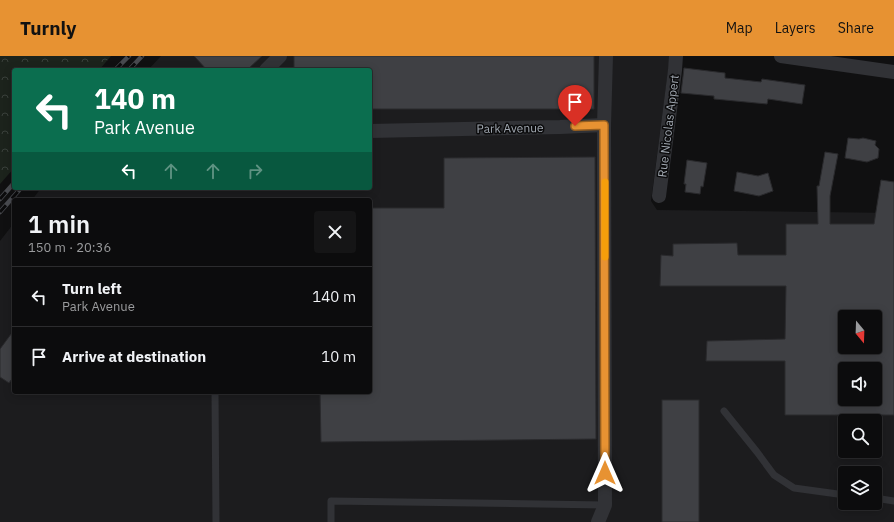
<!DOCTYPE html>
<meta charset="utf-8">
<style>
:root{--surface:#0c0c0d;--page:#151516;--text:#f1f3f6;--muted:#9a9b9d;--line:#2c2c2e;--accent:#e79232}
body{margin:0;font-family:"IBM Plex Sans",sans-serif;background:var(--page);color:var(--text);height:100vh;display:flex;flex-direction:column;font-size:15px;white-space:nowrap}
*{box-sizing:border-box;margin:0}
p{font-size:13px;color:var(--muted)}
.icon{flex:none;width:22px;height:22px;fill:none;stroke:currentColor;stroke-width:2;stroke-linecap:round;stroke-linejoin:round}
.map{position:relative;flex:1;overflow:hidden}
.panel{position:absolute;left:12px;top:142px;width:360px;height:196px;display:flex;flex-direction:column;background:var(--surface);border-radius:4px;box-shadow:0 2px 10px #0003,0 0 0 1px var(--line)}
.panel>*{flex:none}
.hud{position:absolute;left:12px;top:12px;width:360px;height:122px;border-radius:4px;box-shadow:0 2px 10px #0003,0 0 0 1px var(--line);background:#0b6e4f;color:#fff;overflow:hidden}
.needle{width:26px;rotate:161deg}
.buttons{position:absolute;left:838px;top:254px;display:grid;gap:8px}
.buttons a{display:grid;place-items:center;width:44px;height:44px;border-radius:4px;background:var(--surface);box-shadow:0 2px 10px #0003,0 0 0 1px var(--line);font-size:20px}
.pin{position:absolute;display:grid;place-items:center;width:34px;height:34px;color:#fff;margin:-41px -17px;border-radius:50% 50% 50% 0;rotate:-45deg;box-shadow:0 0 4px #0007}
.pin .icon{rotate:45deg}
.me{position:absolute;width:44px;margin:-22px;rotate:0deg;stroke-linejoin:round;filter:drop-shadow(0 0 3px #0008)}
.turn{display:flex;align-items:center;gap:14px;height:84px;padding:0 16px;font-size:18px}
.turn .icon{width:52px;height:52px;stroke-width:2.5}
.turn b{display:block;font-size:28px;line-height:34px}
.lanes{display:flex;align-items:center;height:38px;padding:0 16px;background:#0003;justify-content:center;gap:20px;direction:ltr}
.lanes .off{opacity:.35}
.round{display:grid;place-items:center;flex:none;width:42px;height:42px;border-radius:4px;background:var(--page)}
.overview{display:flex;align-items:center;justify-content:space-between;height:68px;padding:0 16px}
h1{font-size:24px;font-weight:600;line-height:30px}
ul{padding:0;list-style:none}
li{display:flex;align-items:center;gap:12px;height:60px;padding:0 16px;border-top:1px solid var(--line)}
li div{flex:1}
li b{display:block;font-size:15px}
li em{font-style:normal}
header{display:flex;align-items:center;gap:24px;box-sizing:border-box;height:56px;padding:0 20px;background:var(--accent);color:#111}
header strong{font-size:19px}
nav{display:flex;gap:22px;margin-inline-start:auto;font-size:14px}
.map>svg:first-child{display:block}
.built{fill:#1c1c1e;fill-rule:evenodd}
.forest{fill:url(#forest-crowns)}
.building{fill:#3f4044;stroke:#2a2a2d;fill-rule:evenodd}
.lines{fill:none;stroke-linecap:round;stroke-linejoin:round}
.lane{stroke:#313236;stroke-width:7}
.street{stroke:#313236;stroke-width:14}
.rail-casing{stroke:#484a4f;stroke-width:4.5}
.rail{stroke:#0b0b0c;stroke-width:3;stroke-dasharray:9;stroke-linecap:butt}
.route-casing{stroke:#965f20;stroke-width:10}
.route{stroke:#e79232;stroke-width:7}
.slow{stroke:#f59e0b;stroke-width:7}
.labels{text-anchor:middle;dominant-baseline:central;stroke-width:3;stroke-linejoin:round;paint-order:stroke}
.street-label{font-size:12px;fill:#a1a8b1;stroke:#0b0b0c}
</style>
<header>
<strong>Turnly</strong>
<nav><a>Map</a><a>Layers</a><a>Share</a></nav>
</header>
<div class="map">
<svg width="894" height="466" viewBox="0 0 894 466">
<defs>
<pattern id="forest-crowns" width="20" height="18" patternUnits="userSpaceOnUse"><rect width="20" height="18" fill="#1c231c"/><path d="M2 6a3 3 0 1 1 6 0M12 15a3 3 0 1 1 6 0" fill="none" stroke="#3a403b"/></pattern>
</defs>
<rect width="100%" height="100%" fill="#101011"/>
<path class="built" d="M161,0H670L651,145L657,154L894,157V466H0V185L14,167V336H370V144H32L41,132H370V14H148ZM845,261H875V291H845ZM845,313H875V343H845ZM845,365H875V395H845ZM845,417H875V447H845Z"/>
<path class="forest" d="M0,0H111L99,14H14V112L0,128Z"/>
<g class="building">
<path d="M194,0H262L247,14H207Z"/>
<path d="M294,0H594V53H370V14H294Z"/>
<path d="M684,12L725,17V22L761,26L762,23L805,29L802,48L768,43L767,48L714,43V40L681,37Z"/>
<path d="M848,82L859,83L863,82L876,85L875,89L879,93L878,102L867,106L845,102Z"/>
<path d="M825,96L838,98L830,140V168H874L881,124L894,126V359H785V305H706L707,285L785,283L786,230H660L661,199L673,200V188L737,187L738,199H786V168H818L817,130H819ZM845,261H875V291H845ZM845,313H875V343H845Z"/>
<path d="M595,101L596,383L321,386L320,336H370V152H444V102Z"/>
<path d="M687,104L707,107L703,131L701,130L700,138L685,136L686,128H684Z"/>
<path d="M737,116L758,120L768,117L773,135L759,140L734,135Z"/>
<path d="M14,274V320L9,327L0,321V293Z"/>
<rect x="662" y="344" width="37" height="122"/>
</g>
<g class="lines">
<g class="lane">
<path d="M215,336L216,466"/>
<path d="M724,355L757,396L774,419L794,432L845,439"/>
<path d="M875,442L894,445"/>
<path d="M331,466V445L605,449"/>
</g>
<g class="street">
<path d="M781,0L894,16"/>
<path d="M266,14L280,0"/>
<path d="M370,75L560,71L604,69"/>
<path d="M659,140L675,14L676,0"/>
<path d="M598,466L605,449L604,69L606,0"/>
</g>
<g class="rail-casing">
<g id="rail">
<path d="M115,14L129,0"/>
<path d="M129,14L142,0"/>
<path d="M0,143L14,127"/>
<path d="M0,156L21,132"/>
</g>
</g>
<use href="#rail" class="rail"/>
</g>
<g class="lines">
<g class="route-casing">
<path id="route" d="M575,70L604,69L605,417"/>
</g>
<use href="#route" class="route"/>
<path class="slow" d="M605,126V201"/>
</g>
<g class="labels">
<g class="street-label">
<text transform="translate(668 70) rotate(-83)">Rue Nicolas Appert</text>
<text transform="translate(510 72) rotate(-1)">Park Avenue</text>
</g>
</g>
</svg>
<div class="buttons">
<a><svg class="needle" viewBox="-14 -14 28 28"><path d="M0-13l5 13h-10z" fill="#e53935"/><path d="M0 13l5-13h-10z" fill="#9a9b9d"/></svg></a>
<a><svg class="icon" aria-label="sound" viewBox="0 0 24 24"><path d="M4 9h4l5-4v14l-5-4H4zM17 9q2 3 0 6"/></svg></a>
<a><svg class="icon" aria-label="search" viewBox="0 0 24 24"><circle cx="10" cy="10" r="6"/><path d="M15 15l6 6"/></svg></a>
<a><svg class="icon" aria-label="layers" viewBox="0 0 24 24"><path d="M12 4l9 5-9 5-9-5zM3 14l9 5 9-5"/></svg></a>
</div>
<div class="pin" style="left:575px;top:70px;background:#d93025"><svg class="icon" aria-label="arrive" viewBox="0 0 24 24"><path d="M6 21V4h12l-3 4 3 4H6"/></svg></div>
<svg class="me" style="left:605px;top:417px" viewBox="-20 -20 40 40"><path d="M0-17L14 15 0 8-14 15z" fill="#e79232" stroke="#fff" stroke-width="4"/></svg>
<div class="hud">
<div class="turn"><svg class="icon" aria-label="left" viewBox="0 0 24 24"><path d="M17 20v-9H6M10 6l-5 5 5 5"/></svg><div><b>140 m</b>Park Avenue</div></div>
<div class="lanes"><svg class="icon" aria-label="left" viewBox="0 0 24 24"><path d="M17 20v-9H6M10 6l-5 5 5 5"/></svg><svg class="icon off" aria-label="ahead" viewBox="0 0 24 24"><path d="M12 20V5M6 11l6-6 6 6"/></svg><svg class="icon off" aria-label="ahead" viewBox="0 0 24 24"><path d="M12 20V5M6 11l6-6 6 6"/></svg><svg class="icon off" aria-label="right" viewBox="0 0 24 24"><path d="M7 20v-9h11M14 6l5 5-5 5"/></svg></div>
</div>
<section class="panel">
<div class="overview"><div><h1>1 min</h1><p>150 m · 20:36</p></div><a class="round"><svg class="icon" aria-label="close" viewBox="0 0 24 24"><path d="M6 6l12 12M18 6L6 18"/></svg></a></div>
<ul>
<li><svg class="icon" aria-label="left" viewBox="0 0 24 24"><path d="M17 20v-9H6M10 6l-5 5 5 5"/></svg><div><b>Turn left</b><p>Park Avenue</p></div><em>140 m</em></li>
<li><svg class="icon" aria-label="arrive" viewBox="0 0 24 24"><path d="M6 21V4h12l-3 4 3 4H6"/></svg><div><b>Arrive at destination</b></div><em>10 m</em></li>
</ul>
</section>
</div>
